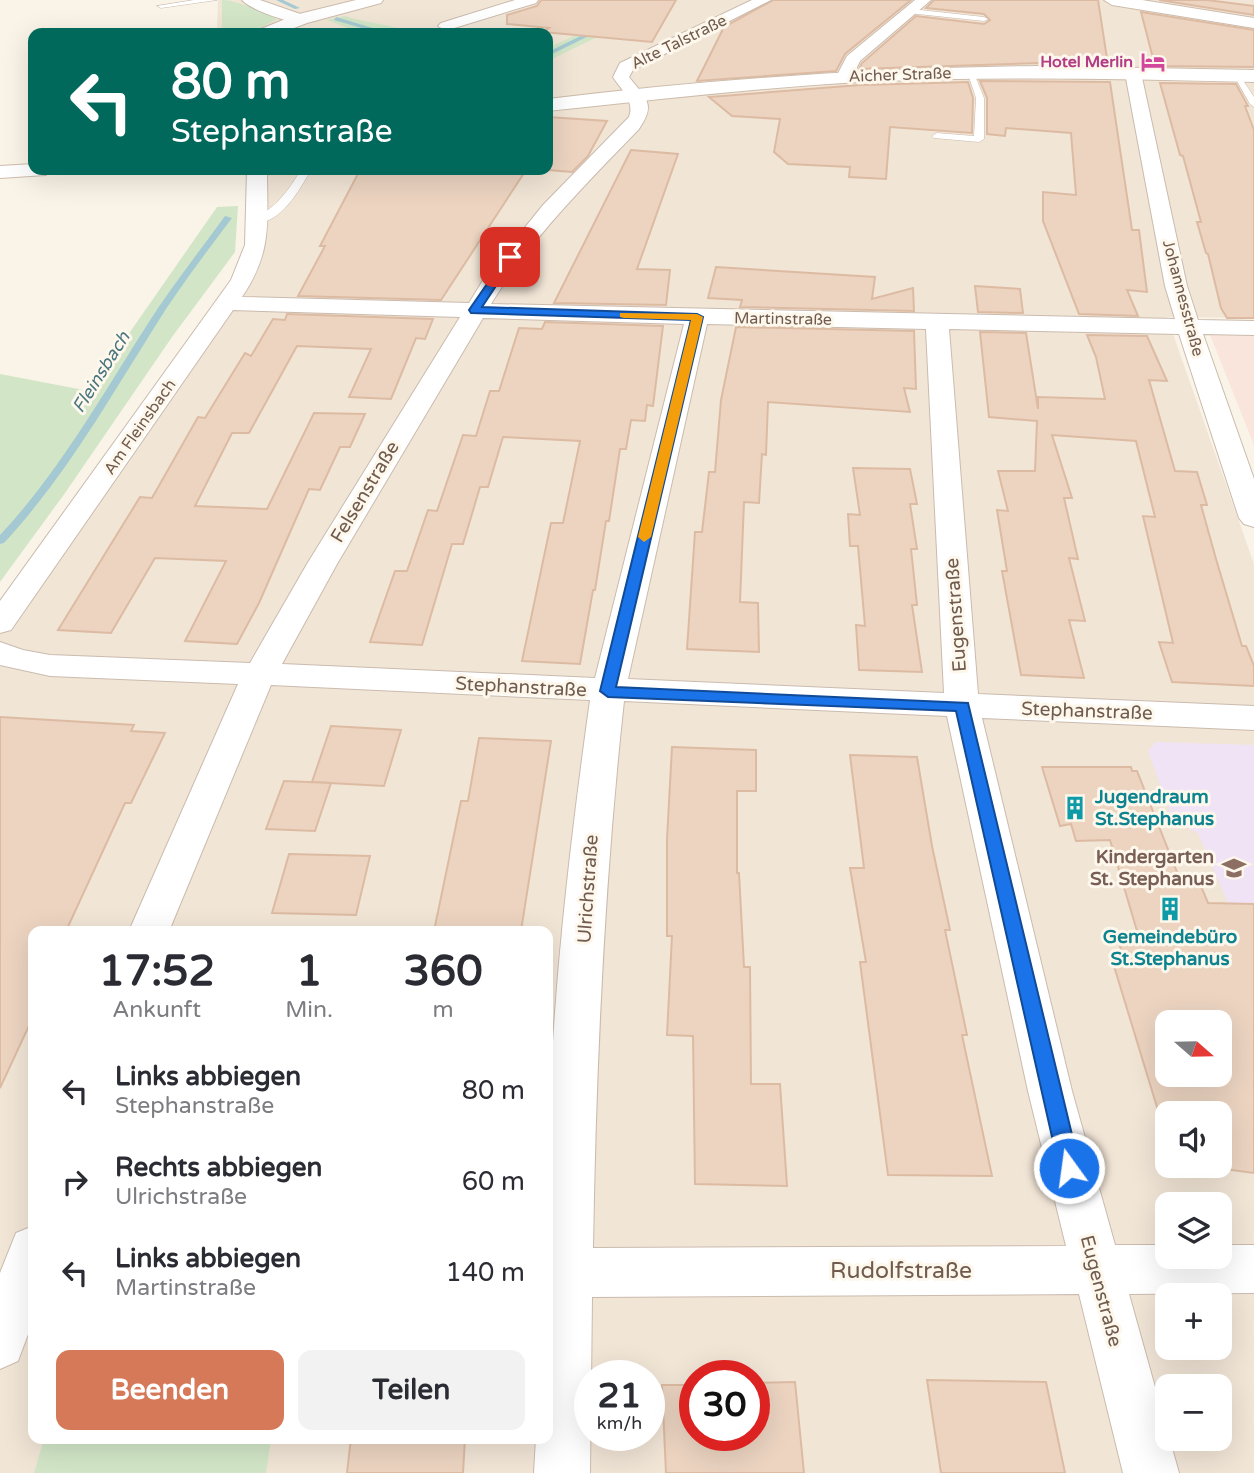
<!DOCTYPE html>
<html lang="de">
<meta charset="utf-8">
<style>
:root{--surface:#fff;--page:#f2f2f3;--text:#2b2b33;--muted:#7c7c81;--accent:#d67959}
body{margin:0;font-family:"Varela Round",sans-serif;background:var(--page);color:var(--text);height:100vh;display:flex;flex-direction:column;font-size:26px;white-space:nowrap}
*{box-sizing:border-box;margin:0}
p{font-size:23px;color:var(--muted)}
.icon{flex:none;width:38px;height:38px;fill:none;stroke:currentColor;stroke-width:2;stroke-linecap:round;stroke-linejoin:round}
.map{position:relative;flex:1;overflow:hidden}
.details{position:absolute;left:28px;top:926px;width:525px;height:518px;display:flex;flex-direction:column;background:var(--surface);border-radius:14px;box-shadow:0 7px 28px #0002}
.details>*{flex:none}
.top-card{position:absolute;left:28px;top:28px;width:525px;height:147px;border-radius:14px;box-shadow:0 7px 28px #0002;background:#00695c;color:#fff;overflow:hidden}
.needle{width:46px;rotate:110deg}
.fabs{position:absolute;left:1155px;top:1010px;display:grid;gap:14px}
.fabs a{display:grid;place-items:center;width:77px;height:77px;border-radius:14px;background:var(--surface);box-shadow:0 7px 28px #0002;font-size:35px}
.speed{position:absolute;left:574px;top:1360px;display:flex;gap:14px;font-size:35px;font-weight:700;text-align:center}
.speed>*{display:grid;place-content:center;width:91px;height:91px;border-radius:50%;background:var(--surface);box-shadow:0 7px 28px #0002;line-height:1}
.speed small{font-size:18px;font-weight:400}
.speed .limit{border:10px solid #d22;background:#fff;color:#111}
.pin{position:absolute;display:grid;place-items:center;width:60px;height:60px;color:#fff;margin:-30px;border-radius:14px;box-shadow:0 4px 10px #0006}
.me{position:absolute;width:77px;margin:-38px;rotate:346deg;stroke-linejoin:round;filter:drop-shadow(0 0 5px #0008)}
.turn{display:flex;align-items:center;gap:24px;height:147px;padding:0 28px;font-size:32px}
.turn .icon{width:91px;height:91px;stroke-width:2.5}
.turn b{display:block;font-size:49px;line-height:60px}
.eta{display:flex;justify-content:space-evenly;align-items:center;height:119px;text-align:center}
.eta b{font-size:42px;font-weight:700;line-height:49px}
.button{display:flex;gap:14px;margin-top:auto;padding:14px 28px}
.button a{flex:1;height:80px;border-radius:14px;background:var(--accent);color:#fff;font-size:28px;font-weight:700;line-height:80px;text-align:center}
.button a+a{background:var(--page);color:var(--text)}
ul{padding:0;list-style:none}
li{display:flex;align-items:center;gap:21px;height:91px;padding:0 28px}
li div{flex:1}
li b{display:block;font-size:26px}
li em{font-style:normal}
.map>svg:first-child{display:block}
.residential{fill:#f1e5d6;fill-rule:evenodd}
.commercial{fill:#f9e5dc}
.education{fill:#f0e3f6}
.green{fill:#d2e6c7}
.lines{fill:none;stroke-linecap:round;stroke-linejoin:round}
.stream{fill:#a5c9d2;fill-rule:evenodd}
.building{fill:#ecd4c1;stroke:#ddbba3;stroke-width:2;fill-rule:evenodd}
.lane-casing{stroke:#cabbae;stroke-width:1}
.street-casing{stroke:#cabbae;stroke-width:2}
.secondary-casing{stroke:#cdbcac;stroke-width:2}
.lane{fill:#fff;fill-rule:evenodd}
.street{fill:#fff;fill-rule:evenodd}
.secondary{fill:#fff;fill-rule:evenodd}
.route{fill:#1a73e8;stroke:#114b97;stroke-width:2}
.slow{fill:#f59e0b}
.labels{text-anchor:middle;dominant-baseline:central;stroke-width:6;stroke-linejoin:round;paint-order:stroke}
.far-street-label{font-size:16px;fill:#705b4e;stroke:#fdf7ec}
.far-hotel-label{font-size:16px;font-weight:bold;fill:#b23c85;stroke:#fdf7ec;text-anchor:end}
.far-water-label{font-size:18px;font-style:italic;fill:#4a7681;stroke:#fdf7ec}
.street-label{font-size:19px;fill:#705b4e;stroke:#fdf7ec}
.culture-label{font-size:19px;font-weight:bold;fill:#0d838f;stroke:#fdf7ec;text-anchor:start}
.education-label{font-size:19px;font-weight:bold;fill:#785e54;stroke:#fdf7ec;text-anchor:end}
.near-street-label{font-size:23px;fill:#705b4e;stroke:#fdf7ec}
</style>
<div class="map">
<svg width="1254" height="1473" viewBox="0 0 1254 1473">
<rect width="100%" height="100%" fill="#faf3e7"/>
<path class="residential" d="M218,0H1254V318L1167,317L1254,564V1473H0V623L242,280L258,182L256,170H548V33H217ZM33,931H548V1438H33ZM1167,1022H1220V1074H1167ZM1167,1113H1220V1166H1167ZM1167,1204H1220V1256H1167ZM1167,1295H1220V1348H1167ZM590,1376H649V1435H590ZM695,1376H754V1435H695ZM1167,1386H1220V1438H1167Z"/>
<path class="commercial" d="M1209,332L1254,333V445Z"/>
<path class="education" d="M1156,742L1254,745V953H1249L1198,833L1173,821L1148,751Z"/>
<g class="green">
<path d="M222,0C237,0 261,12 277,19L251,33H222Z"/>
<path d="M345,16C365,23 396,25 412,33H361L327,20Z"/>
<path d="M614,17L636,18L548,61V48Z"/>
<path d="M238,206L235,252L172,337L65,493L0,582V374L89,391L217,207Z"/>
<path d="M44,1439V1438L271,1439L266,1473H34Z"/>
</g>
<g class="lines">
<g class="stream">
<path d="M276,0H283L300,8L295,9Z"/>
<path d="M336,17L386,32L387,33H379L334,20Z"/>
<path d="M601,26L603,29L548,56V52Z"/>
<path d="M225,216L232,218C205,254 178,289 154,328C107,403 64,478 4,543L0,544V535C59,472 101,397 147,325C171,287 199,252 225,216Z"/>
</g>
</g>
<g class="building">
<path d="M541,0H676L652,42L543,32L549,28L507,24V15L537,6Z"/>
<path d="M773,0H911L845,54L836,71L697,81L724,27Z"/>
<path d="M934,0H1098L1108,65L1039,63L859,69L862,63L916,16L984,24L990,20L984,14L926,8Z"/>
<path d="M1159,0H1207L1254,6V15Z"/>
<path d="M1141,12L1254,30V67L1155,66Z"/>
<path d="M980,81L1110,82L1132,230H1139L1147,292L1127,290L1138,316L1079,314L1043,221V192L1076,195L1071,133L1006,128L1005,136L987,134V98Z"/>
<path d="M968,82L973,98L972,133L890,127L886,179L849,177L850,167L788,164L774,152L780,119L732,116L709,97L860,85Z"/>
<path d="M1160,83L1236,84L1248,106H1245L1254,130V318H1227L1221,308L1208,254L1206,253L1197,222H1201L1183,156L1180,155Z"/>
<path d="M548,117L607,121L588,156L572,172L548,170Z"/>
<path d="M631,150L678,154L637,269L670,270L666,305L554,303Z"/>
<path d="M360,170H526L441,300L298,296L325,246H320Z"/>
<path d="M716,267L875,277L872,299L913,288L914,311L740,307L742,300L708,298Z"/>
<path d="M975,286L1020,289L1023,313L978,312Z"/>
<path d="M287,314L433,319L425,339L416,338L391,399L349,397L371,349L297,346L249,433H232L195,506L267,509L314,413L365,414L350,447H340L320,490L309,489L259,603L237,644L185,641L226,561L155,558L111,633L58,630L140,497L152,498L198,417L205,418L245,353L251,356L273,319L285,320Z"/>
<path d="M545,322L663,326L653,406L647,405L645,421L631,420L626,449H620L609,521H606L595,590H593L580,664L522,661L551,523H563L580,441L503,437L488,487H480L463,544H452L422,645L370,642L395,571H407L428,510L437,511L463,435L476,436L490,391H499L519,328L542,329Z"/>
<path d="M736,327L914,331L916,389L904,388L910,412L768,402L766,455L762,454L759,503L744,502L740,602L758,603L759,652L687,649L695,532H702L709,472H715L721,400Z"/>
<path d="M980,332L1026,333L1038,409V397L1105,399L1096,357L1087,335L1147,336L1167,381L1149,380L1175,471L1197,472L1207,505H1201L1216,559L1242,646H1246L1254,666V686L1172,682L1159,642L1173,643L1143,516L1155,517L1136,441L1052,435L1072,498H1064L1078,559L1069,558L1085,621L1069,620L1084,678L1021,675L1002,571H1007L997,510L1008,511L998,471H1035L1037,421L989,417Z"/>
<path d="M853,468L910,469L917,504H910L917,549H911L917,605H912L922,672L859,670L856,625L865,626L858,546H850L848,514L860,515Z"/>
<path d="M0,717L134,725L131,731L165,733L131,803H125L66,931H33V1017L0,1088Z"/>
<path d="M331,726L401,730L384,786L312,782Z"/>
<path d="M479,738L551,741L521,931H434L461,801H468Z"/>
<path d="M672,747L756,750V791H737V873H739L744,967H750L751,1084H780L787,1186L695,1184L693,1036L667,1035L672,936H667V839Z"/>
<path d="M850,755L917,757L932,846L950,930H945L967,1035H962L992,1176L888,1175L860,962H866L850,868H864Z"/>
<path d="M1121,767H1131L1132,771H1137L1179,877L1201,886L1208,903L1254,904V1173L1210,1167L1220,1166V1113H1167V1129L1164,1130L1110,953L1122,955L1117,932L1137,931L1110,840L1076,841L1071,824L1060,826L1042,767ZM1167,1022H1220V1074H1167Z"/>
<path d="M284,781L331,783L315,831L266,829Z"/>
<path d="M289,854L370,856L356,915L272,913Z"/>
<path d="M927,1380L1046,1382L1065,1473H941Z"/>
<path d="M795,1382L804,1473H666L662,1385H695V1435H754V1383Z"/>
<path d="M351,1438H465L463,1473H347Z"/>
</g>
<g class="lines">
<g class="lane-casing">
<g id="lane">
<path d="M194,0H217L161,8L157,6Z"/>
<path d="M911,9L984,17L988,19L984,21L908,13Z"/>
<path d="M967,71L974,73L984,98V139L979,142L934,138L932,136L937,133L974,136L976,98Z"/>
<path d="M1233,74H1239L1254,97V107L1250,104Z"/>
<path d="M301,170H311C299,190 281,225 253,223V219C276,208 288,191 301,170Z"/>
</g>
</g>
<g class="street-casing">
<g id="street">
<path d="M242,0H260L306,16L309,19L306,22C292,25 251,10 242,0Z"/>
<path d="M515,0H538L536,3L451,29L446,31L438,26L441,23Z"/>
<path d="M752,0H771L633,70L629,77C645,98 657,103 639,129C586,184 531,238 491,304L1175,319L1165,286L1125,73L1133,68L1141,73L1187,286L1198,320L1254,321V335L1203,334L1254,479V527L1244,524L1239,518L1179,334L949,329L978,694L1254,706V730L982,718L1072,1091L1115,1245H1167V1256H1220V1245H1254V1293L1129,1294L1179,1473H1123L1079,1294L592,1297L590,1473H534L536,1438H548C548,1345 545,1251 548,1158C551,1005 569,851 590,700L271,685L169,931H129L238,684L50,676L0,665V642L23,650L50,655L250,663L307,564L460,317L233,310L11,630L0,633V601L231,280L245,245L247,170H267C267,222 273,251 242,297L469,303L485,277L543,205L629,117C635,100 621,90 613,77L620,63ZM483,318L684,324L595,678L282,664L337,564ZM707,324L926,329L944,693L628,679ZM624,701L947,716L1028,1091L1066,1246L593,1248C596,1065 604,883 624,701Z"/>
<path d="M915,0H931L860,61L850,81H838L836,77L847,56Z"/>
<path d="M33,1226V1321L18,1361L0,1369V1273L16,1233Z"/>
</g>
</g>
<g class="secondary-casing">
<g id="secondary">
<path d="M356,0H383L381,3L307,23L281,33H258L261,29L295,15Z"/>
<path d="M1104,0H1142L1254,18V28L1112,5Z"/>
<path d="M1039,66L1254,70V82C1123,79 992,76 860,82C756,88 652,100 548,111V99C711,79 875,68 1039,66Z"/>
<path d="M33,164V170H49L46,175L0,178V166Z"/>
</g>
</g>
<use href="#lane" class="lane"/>
<use href="#street" class="street"/>
<use href="#secondary" class="secondary"/>
</g>
<path class="route" d="M510,254L515,257L482,307L697,314L703,317L616,687L968,703L1080,1168L1077,1175L1069,1178L1062,1175L1059,1168L956,711L608,697L600,691L691,320L471,313L469,310L507,255Z"/>
<path class="slow" d="M620,313L697,314L703,317L651,537L644,542L638,537L691,320L624,318L620,317Z"/>
<defs>
<g id="hotel-bare" transform="scale(1.89)"><path d="M-6-4.5h1.5V1H6V5H4.5V3h-9V5H-6ZM-4 0a1.8 1.8 0 1 1 3.6 0ZM.5 0V-2.5h3Q6-2.5 6 0Z" fill="#d1479c" stroke="#fdf7ec" stroke-width="2.5" paint-order="stroke"/></g>
<g id="building-bare" transform="scale(1.89)"><path d="M-4-6H4V6H1V3H-1V6H-4ZM-2.5-4.3h1.7v1.8h-1.7ZM.8-4.3h1.7v1.8H.8ZM-2.5-1h1.7V.8h-1.7ZM.8-1h1.7V.8H.8Z" fill="#0f9aa8" stroke="#fdf7ec" stroke-width="2.5" paint-order="stroke"/></g>
<g id="school-bare" transform="scale(1.89)"><path d="M0-5L7-2L0 1L-7-2ZM-4 1L0 2.5L4 1V4Q0 6-4 4Z" fill="#8d6e63" stroke="#fdf7ec" stroke-width="2.5" paint-order="stroke"/></g>
</defs>
<g fill-rule="evenodd">
<use href="#hotel-bare" x="1153" y="62"/>
<use href="#building-bare" x="1075" y="808"/>
<use href="#school-bare" x="1234" y="868"/>
<use href="#building-bare" x="1170" y="909"/>
</g>
<g class="labels">
<g class="far-street-label">
<text transform="translate(679 42) rotate(-26)">Alte Talstraße</text>
<text transform="translate(900 75) rotate(-2)">Aicher Straße</text>
<text transform="translate(1183 298) rotate(75)">Johannesstraße</text>
<text transform="translate(783 319) rotate(1)">Martinstraße</text>
<text transform="translate(140 427) rotate(-55)">Am Fleinsbach</text>
</g>
<g class="far-hotel-label">
<text x="1133" y="62">Hotel Merlin</text>
</g>
<g class="far-water-label">
<text transform="translate(101 372) rotate(-58)">Fleinsbach</text>
</g>
<g class="street-label">
<text transform="translate(365 492) rotate(-59)">Felsenstraße</text>
<text transform="translate(956 615) rotate(-94)">Eugenstraße</text>
<text transform="translate(521 687) rotate(3)">Stephanstraße</text>
<text transform="translate(1087 711) rotate(2)">Stephanstraße</text>
<text transform="translate(588 889) rotate(-86)">Ulrichstraße</text>
<text transform="translate(1101 1291) rotate(75)">Eugenstraße</text>
</g>
<g class="culture-label">
<text x="1095" y="797">Jugendraum<tspan x="1095" dy="22">St.Stephanus</tspan></text>
<text x="1170" y="937" text-anchor="middle">Gemeindebüro<tspan x="1170" dy="22">St.Stephanus</tspan></text>
</g>
<g class="education-label">
<text x="1214" y="857">Kindergarten<tspan x="1214" dy="22">St. Stephanus</tspan></text>
</g>
<g class="near-street-label">
<text x="901" y="1271">Rudolfstraße</text>
</g>
</g>
</svg>
<div class="fabs">
<a><svg class="needle" viewBox="-14 -14 28 28"><path d="M0-13l5 13h-10z" fill="#e53935"/><path d="M0 13l5-13h-10z" fill="#7c7c81"/></svg></a>
<a><svg class="icon" aria-label="sound" viewBox="0 0 24 24"><path d="M4 9h4l5-4v14l-5-4H4zM17 9q2 3 0 6"/></svg></a>
<a><svg class="icon" aria-label="layers" viewBox="0 0 24 24"><path d="M12 4l9 5-9 5-9-5zM3 14l9 5 9-5"/></svg></a>
<a>+</a>
<a>−</a>
</div>
<div class="speed"><div>21<small>km/h</small></div><div class="limit">30</div></div>
<div class="pin" style="left:510px;top:257px;background:#d93025"><svg class="icon" aria-label="arrive" viewBox="0 0 24 24"><path d="M6 21V4h12l-3 4 3 4H6"/></svg></div>
<svg class="me" style="left:1069px;top:1168px" viewBox="-20 -20 40 40"><circle r="17" fill="#1a73e8" stroke="#fff" stroke-width="3"/><path d="M0-11L8 9 0 5-8 9z" fill="#fff"/></svg>
<div class="top-card">
<div class="turn"><svg class="icon" aria-label="left" viewBox="0 0 24 24"><path d="M17 20v-9H6M10 6l-5 5 5 5"/></svg><div><b>80 m</b>Stephanstraße</div></div>
</div>
<section class="details">
<div class="eta">
<div><b>17:52</b><p>Ankunft</p></div>
<div><b>1</b><p>Min.</p></div>
<div><b>360</b><p>m</p></div>
</div>
<ul>
<li><svg class="icon" aria-label="left" viewBox="0 0 24 24"><path d="M17 20v-9H6M10 6l-5 5 5 5"/></svg><div><b>Links abbiegen</b><p>Stephanstraße</p></div><em>80 m</em></li>
<li><svg class="icon" aria-label="right" viewBox="0 0 24 24"><path d="M7 20v-9h11M14 6l5 5-5 5"/></svg><div><b>Rechts abbiegen</b><p>Ulrichstraße</p></div><em>60 m</em></li>
<li><svg class="icon" aria-label="left" viewBox="0 0 24 24"><path d="M17 20v-9H6M10 6l-5 5 5 5"/></svg><div><b>Links abbiegen</b><p>Martinstraße</p></div><em>140 m</em></li>
</ul>
<div class="button"><a>Beenden</a><a>Teilen</a></div>
</section>
</div>
